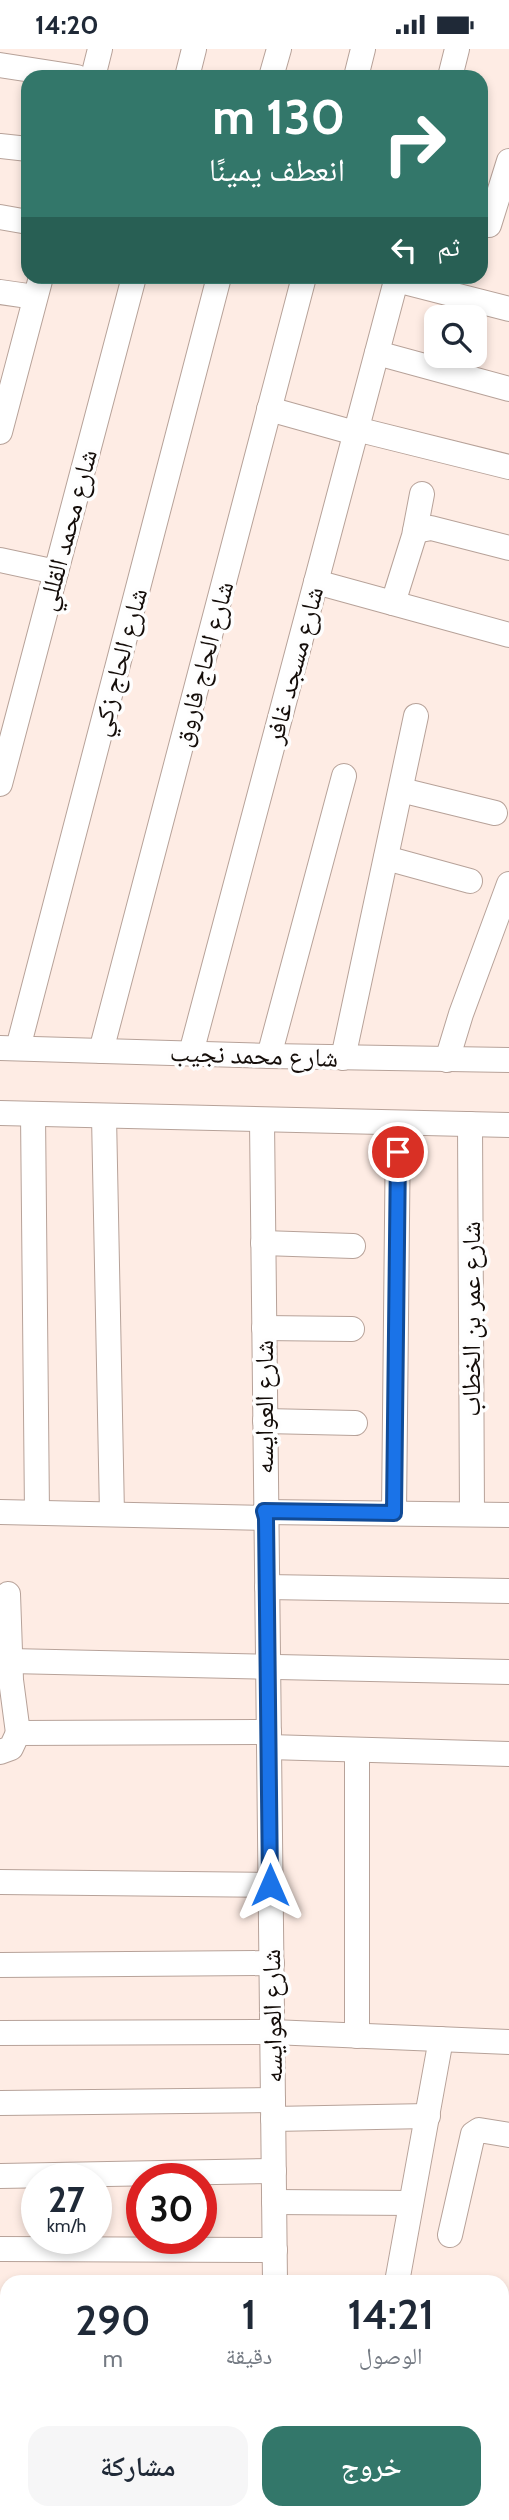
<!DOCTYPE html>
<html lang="ar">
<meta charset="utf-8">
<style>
:root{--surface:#fff;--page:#f6f6f7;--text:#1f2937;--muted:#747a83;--accent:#33776a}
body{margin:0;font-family:Cabin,"Noto Naskh Arabic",sans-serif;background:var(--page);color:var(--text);direction:rtl;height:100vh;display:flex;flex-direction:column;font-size:26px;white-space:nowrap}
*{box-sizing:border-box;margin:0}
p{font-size:23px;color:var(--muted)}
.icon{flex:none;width:38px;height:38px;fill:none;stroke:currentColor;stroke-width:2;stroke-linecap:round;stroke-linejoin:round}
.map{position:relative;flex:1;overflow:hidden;direction:ltr}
.panel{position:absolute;left:0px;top:2226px;width:509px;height:245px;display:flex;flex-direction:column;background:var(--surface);border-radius:21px 21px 0 0;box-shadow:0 4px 10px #0003;direction:rtl}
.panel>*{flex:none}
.banner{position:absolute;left:21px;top:21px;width:467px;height:214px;border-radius:21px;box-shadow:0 4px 10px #0003;direction:rtl;background:#33776a;color:#fff;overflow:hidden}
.tools{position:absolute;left:424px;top:256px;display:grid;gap:14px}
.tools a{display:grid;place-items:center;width:63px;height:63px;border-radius:14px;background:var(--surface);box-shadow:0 4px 10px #0003;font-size:35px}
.speed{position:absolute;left:21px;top:2114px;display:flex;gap:14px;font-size:35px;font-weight:700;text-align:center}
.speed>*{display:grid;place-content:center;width:91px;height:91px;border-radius:50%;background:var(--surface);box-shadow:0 4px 10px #0003;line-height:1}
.speed small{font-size:18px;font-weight:400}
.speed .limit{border:10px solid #d22;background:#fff;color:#111}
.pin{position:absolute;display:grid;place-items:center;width:60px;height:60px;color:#fff;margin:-30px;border:4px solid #fff;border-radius:50%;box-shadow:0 2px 7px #0007}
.me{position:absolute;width:77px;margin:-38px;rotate:0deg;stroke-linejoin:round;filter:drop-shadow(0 0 5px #0008)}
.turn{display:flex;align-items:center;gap:24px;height:147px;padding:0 28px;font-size:32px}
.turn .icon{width:91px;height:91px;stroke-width:2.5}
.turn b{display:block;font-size:49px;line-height:60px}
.then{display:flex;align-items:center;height:66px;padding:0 28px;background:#0003;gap:14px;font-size:26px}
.eta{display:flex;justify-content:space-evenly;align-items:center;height:119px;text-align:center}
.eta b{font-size:42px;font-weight:600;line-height:49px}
.action{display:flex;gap:14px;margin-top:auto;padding:14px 28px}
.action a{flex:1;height:80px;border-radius:21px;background:var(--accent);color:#fff;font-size:28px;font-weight:600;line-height:80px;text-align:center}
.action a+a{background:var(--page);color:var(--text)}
.status{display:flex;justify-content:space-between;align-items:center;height:49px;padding:0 35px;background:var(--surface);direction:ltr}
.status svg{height:19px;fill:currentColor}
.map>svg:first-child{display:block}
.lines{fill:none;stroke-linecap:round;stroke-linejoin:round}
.minor-casing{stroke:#b7a299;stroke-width:26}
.minor{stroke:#fff;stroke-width:24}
.route-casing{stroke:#114b97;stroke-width:18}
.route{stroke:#1a73e8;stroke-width:12}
.labels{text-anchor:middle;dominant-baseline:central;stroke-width:7;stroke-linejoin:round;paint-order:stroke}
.street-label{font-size:26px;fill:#140d09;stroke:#fefefe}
</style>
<div class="status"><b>14:20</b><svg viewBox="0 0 49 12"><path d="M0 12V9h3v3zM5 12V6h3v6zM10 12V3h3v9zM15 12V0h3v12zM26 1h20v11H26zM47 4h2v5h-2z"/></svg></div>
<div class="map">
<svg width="509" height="2471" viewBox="0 0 509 2471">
<rect width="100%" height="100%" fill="#feece4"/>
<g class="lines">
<g class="minor-casing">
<g id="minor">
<path d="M0,16L77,28"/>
<path d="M93,28L100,0"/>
<path d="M187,28L194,0"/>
<path d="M271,28L279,0"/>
<path d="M356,28L363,0"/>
<path d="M450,28L457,0"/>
<path d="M0,97L28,100"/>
<path d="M0,168L28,173"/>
<path d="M489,176L509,112"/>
<path d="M396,231L509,260"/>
<path d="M0,243L35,248"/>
<path d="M377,304L509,340"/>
<path d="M269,360L355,384"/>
<path d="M356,380L509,418"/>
<path d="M0,383L41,228"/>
<path d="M415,482L431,479L509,499"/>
<path d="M0,511L56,523"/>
<path d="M316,533L509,586"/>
<path d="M393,554L414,487L422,445"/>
<path d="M0,735L134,228"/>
<path d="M401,741L495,764"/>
<path d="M386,809L470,832"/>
<path d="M0,999L269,1007L509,1011"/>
<path d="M18,999L219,228"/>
<path d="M101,1002L304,228"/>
<path d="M191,1004L397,228"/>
<path d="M269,1007L344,727"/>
<path d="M343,1009L416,667"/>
<path d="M447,1011L461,965L509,835"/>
<path d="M0,1064L509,1076"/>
<path d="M33,1065L37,1463"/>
<path d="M104,1067L112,1465"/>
<path d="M262,1072L275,2233"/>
<path d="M470,1075L472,1465"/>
<path d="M263,1194L353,1197"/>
<path d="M264,1279L352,1280"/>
<path d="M265,1372L355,1374"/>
<path d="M0,1463L266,1469"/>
<path d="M264,1463L509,1466"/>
<path d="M394,1464L398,1075"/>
<path d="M267,1538L509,1542"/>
<path d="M8,1545L11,1631L18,1684"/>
<path d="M10,1612L509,1623"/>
<path d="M269,1698L509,1705"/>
<path d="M0,1703L11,1699L18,1684L269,1683"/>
<path d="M0,1833L270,1836"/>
<path d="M0,1916L272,1914"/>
<path d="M0,1984L272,1983L509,1993"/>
<path d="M357,1987V1701"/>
<path d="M0,2054L273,2051"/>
<path d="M273,2070L428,2067"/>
<path d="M0,2127L274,2122"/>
<path d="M274,2153L411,2154"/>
<path d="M450,2186L473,2085L479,2081L509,2086"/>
<path d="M0,2200L275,2201"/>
<path d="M397,2233L441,1990"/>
<path d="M502,2261H509"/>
<path d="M0,2278H7"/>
<path d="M57,2464V2471"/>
<path d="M124,2464V2471"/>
<path d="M199,2464V2471"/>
<path d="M279,2464V2471"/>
<path d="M362,2471V2464"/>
<path d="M444,2471V2464"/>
</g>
</g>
<use href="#minor" class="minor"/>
</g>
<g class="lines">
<g class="route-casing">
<path id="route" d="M270,1836L266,1469L264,1462L394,1464L398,1103"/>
</g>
<use href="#route" class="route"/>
</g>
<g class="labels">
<g class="street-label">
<text transform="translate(67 481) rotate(-75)">شارع محمد القللي</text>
<text transform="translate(119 613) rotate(-75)">شارع الحاج زكي</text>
<text transform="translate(203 615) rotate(-75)">شارع الحاج فاروق</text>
<text transform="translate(294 616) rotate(-75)">شارع مسجد غافر</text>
<text transform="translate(254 1006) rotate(2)">شارع محمد نجيب</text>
<text transform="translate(471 1270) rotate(-90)">شارع عمر بن الخطاب</text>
<text transform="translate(264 1358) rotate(-90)">شارع العوايسه</text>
<text transform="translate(272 1967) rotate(-91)">شارع العوايسه</text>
</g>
</g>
</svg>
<div class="tools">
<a><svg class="icon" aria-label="search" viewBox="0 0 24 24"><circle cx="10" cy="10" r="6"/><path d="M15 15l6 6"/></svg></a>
</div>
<div class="speed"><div>27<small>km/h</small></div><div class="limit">30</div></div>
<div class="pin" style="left:398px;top:1103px;background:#d93025"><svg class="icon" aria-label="arrive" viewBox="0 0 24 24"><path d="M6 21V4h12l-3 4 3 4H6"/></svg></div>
<svg class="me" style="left:270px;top:1836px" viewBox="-20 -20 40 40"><path d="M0-17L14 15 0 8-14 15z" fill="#1a73e8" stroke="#fff" stroke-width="4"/></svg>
<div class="banner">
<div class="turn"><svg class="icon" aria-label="right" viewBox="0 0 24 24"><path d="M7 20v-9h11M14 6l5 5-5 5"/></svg><div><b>130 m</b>انعطف يمينًا</div></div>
<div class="then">ثم<svg class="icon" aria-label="left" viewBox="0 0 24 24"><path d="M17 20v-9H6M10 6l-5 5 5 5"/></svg></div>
</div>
<section class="panel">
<div class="eta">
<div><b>14:21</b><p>الوصول</p></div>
<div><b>1</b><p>دقيقة</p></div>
<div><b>290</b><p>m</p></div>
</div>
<div class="action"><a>خروج</a><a>مشاركة</a></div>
</section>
</div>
